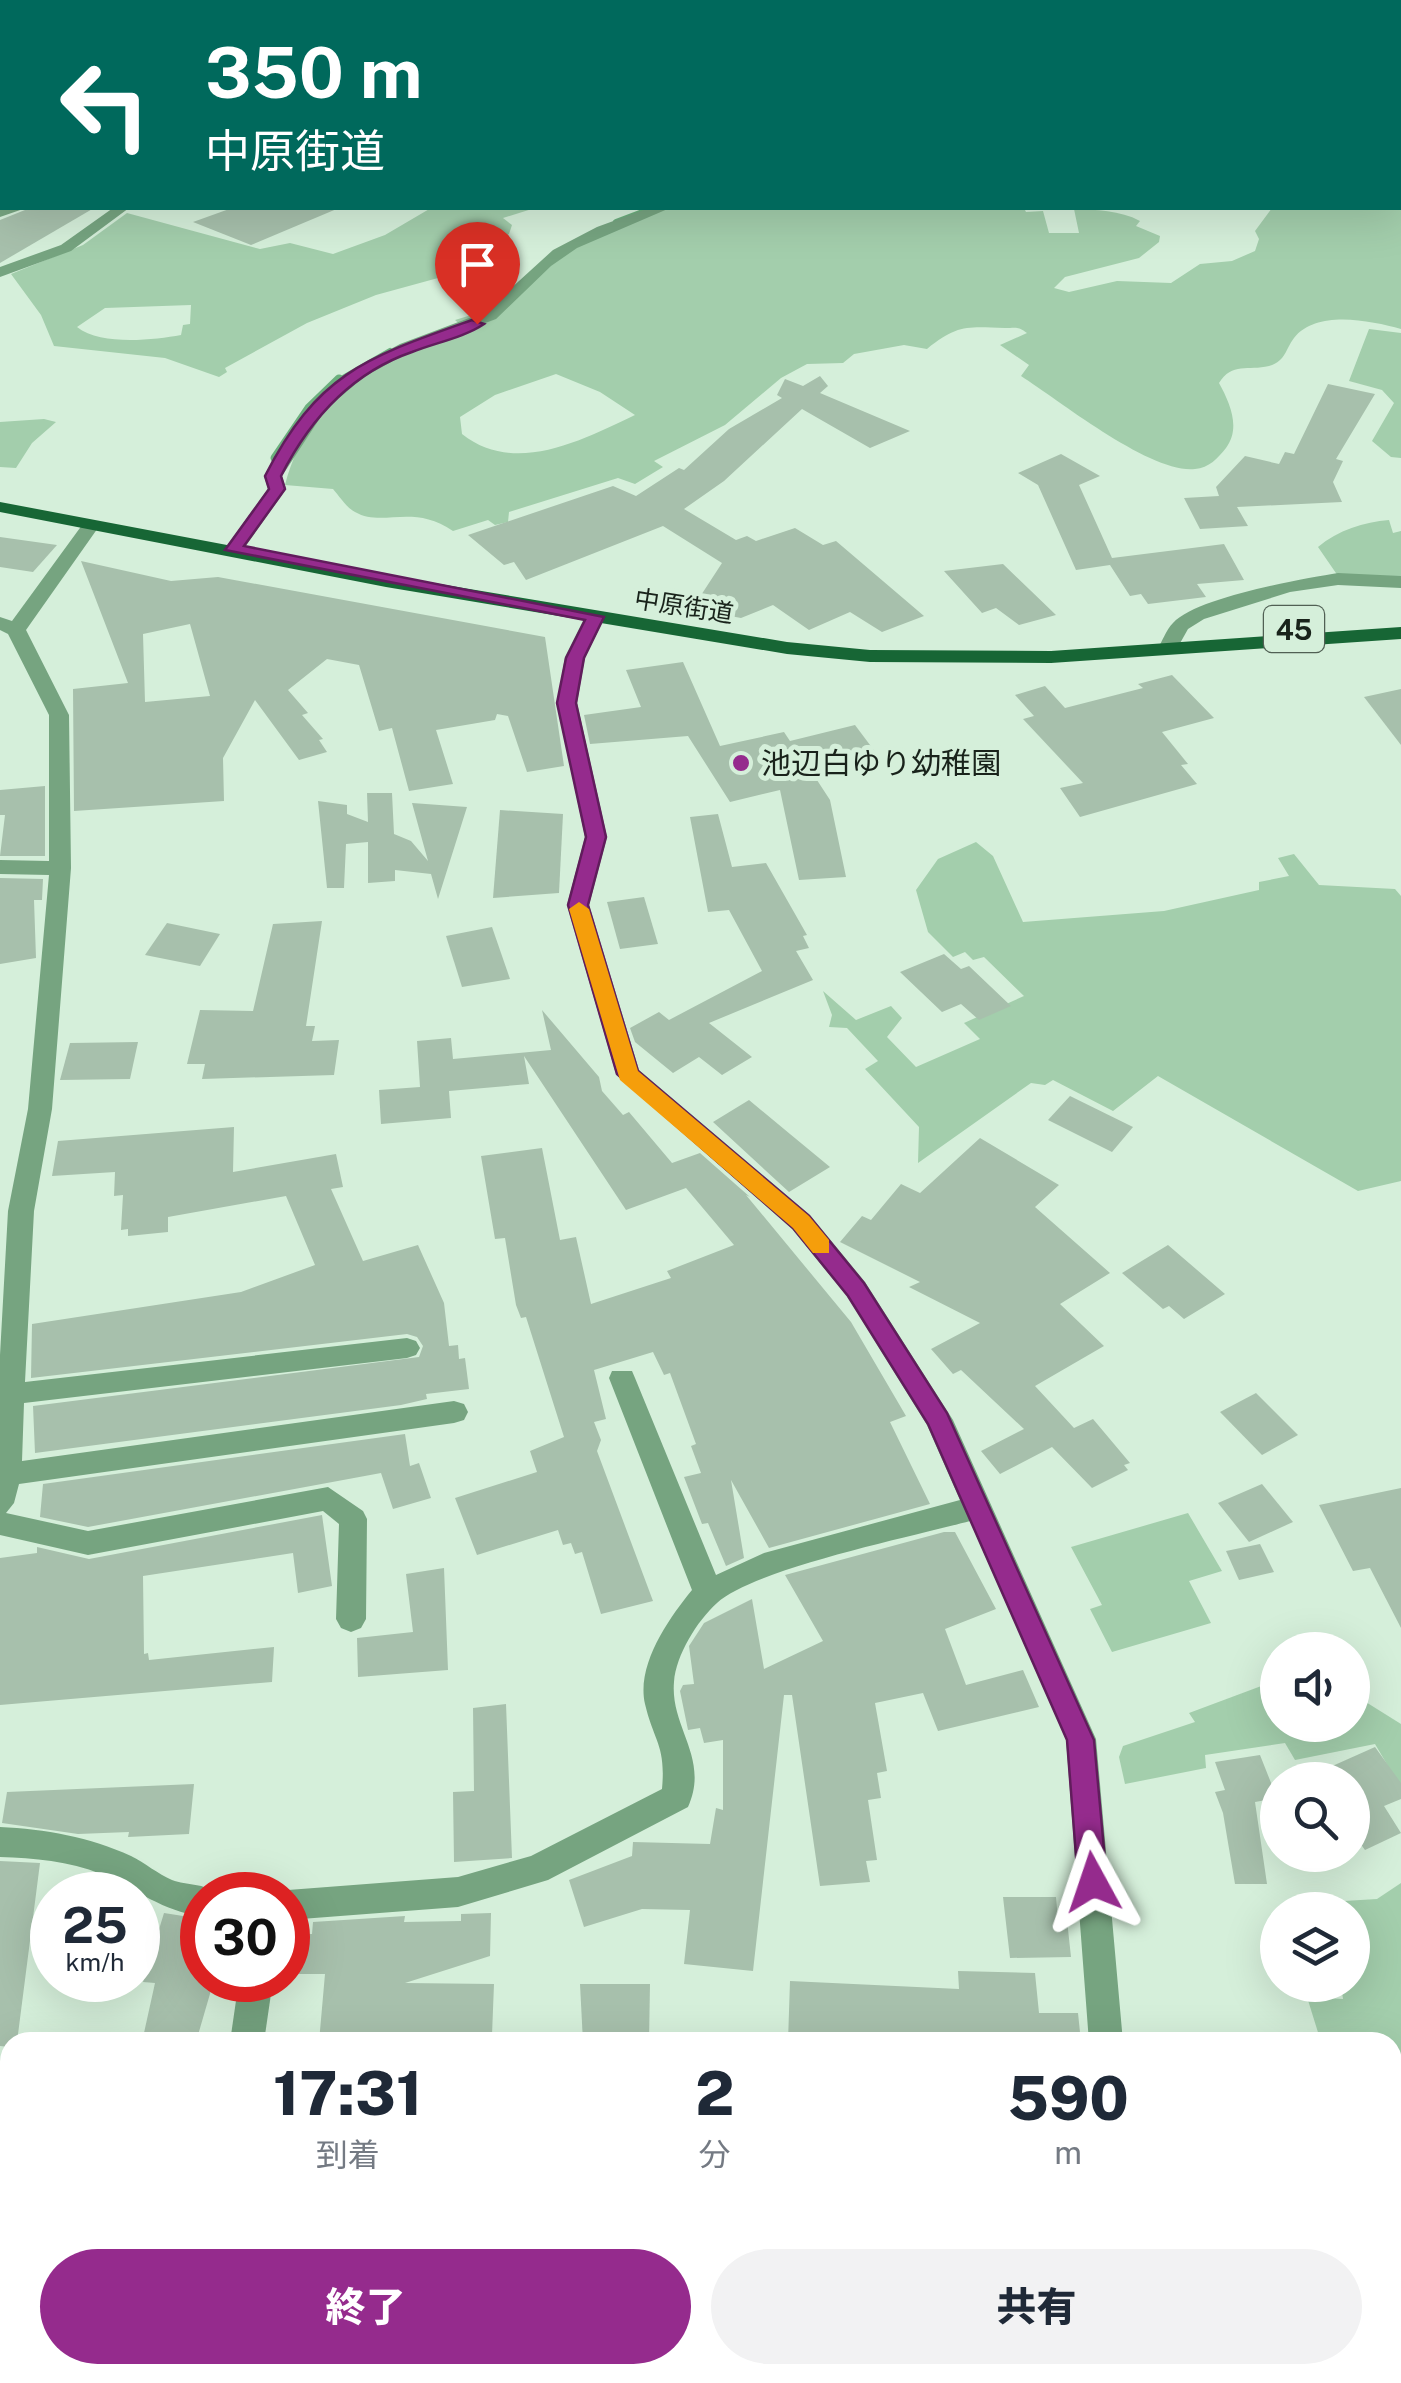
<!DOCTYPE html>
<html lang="ja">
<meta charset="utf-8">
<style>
:root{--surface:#fff;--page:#f2f2f3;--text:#1f2937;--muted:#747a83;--accent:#952b8d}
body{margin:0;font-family:"Public Sans","Noto Sans JP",sans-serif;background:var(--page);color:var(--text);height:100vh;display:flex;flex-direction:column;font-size:38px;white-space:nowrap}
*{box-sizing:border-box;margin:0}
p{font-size:32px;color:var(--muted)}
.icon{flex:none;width:55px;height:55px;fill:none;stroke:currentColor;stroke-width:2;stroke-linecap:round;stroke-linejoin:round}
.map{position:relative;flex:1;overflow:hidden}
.side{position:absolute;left:0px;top:2032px;width:1402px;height:352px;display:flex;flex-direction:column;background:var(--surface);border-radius:30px 30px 0 0;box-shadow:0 10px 40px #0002}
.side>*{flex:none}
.banner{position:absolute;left:0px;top:0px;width:1402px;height:210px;box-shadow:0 10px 40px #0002;background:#00695c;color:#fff;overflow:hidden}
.tools{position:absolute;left:1260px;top:1632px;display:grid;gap:20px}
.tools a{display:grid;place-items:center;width:110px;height:110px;border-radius:50%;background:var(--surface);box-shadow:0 10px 40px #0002;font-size:50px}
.speed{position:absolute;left:30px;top:1872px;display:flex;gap:20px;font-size:50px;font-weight:700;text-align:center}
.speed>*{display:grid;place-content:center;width:130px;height:130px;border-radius:50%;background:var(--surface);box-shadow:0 10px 40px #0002;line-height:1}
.speed small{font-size:25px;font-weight:400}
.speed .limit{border:15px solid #d22;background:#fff;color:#111}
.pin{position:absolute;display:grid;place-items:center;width:85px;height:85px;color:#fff;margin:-102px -42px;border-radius:50% 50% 50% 0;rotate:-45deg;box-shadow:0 0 10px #0007}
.pin .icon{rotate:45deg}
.me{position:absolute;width:110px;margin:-55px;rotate:355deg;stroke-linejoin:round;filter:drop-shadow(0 0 8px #0008)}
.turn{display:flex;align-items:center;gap:35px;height:210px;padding:0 40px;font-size:45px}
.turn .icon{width:130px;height:130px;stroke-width:2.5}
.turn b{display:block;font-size:70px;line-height:85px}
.eta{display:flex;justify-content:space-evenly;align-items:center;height:170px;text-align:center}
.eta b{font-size:60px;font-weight:800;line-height:70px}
.primary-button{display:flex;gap:20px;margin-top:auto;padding:20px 40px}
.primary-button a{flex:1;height:115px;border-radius:60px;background:var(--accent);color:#fff;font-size:40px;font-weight:800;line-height:115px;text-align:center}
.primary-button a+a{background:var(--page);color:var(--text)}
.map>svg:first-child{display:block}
.green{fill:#a3ceac;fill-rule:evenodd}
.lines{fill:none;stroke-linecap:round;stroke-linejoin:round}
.stream-far1{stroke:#6baf7d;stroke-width:6}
.stream{stroke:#6baf7d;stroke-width:9}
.building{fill:#a7c0ac;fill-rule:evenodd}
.minor{fill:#76a480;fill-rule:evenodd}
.tertiary{fill:#76a480;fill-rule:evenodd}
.primary{fill:#176635;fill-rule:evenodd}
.route{fill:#952b8d;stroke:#611c5c;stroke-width:2.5}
.slow{fill:#f59e0b}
.poi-dot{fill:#952b8d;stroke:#d5efda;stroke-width:4}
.labels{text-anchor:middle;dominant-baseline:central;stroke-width:10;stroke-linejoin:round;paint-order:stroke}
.far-street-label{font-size:25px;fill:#19231b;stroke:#d5efda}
.shield{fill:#d5efda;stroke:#516054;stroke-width:2.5}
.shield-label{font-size:28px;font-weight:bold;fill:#19231b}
.poi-label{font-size:30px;fill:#19231b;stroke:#d5efda;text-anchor:start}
</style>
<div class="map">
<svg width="1401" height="2383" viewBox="0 0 1401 2383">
<rect width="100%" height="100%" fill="#d5efda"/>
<g class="green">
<path d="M429,0H886L425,2Z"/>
<path d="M1401,99V329C1371,321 1317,309 1294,338C1285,350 1286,361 1269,366C1248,371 1232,362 1219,383C1230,403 1241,428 1226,448C1218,458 1209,468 1195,469C1151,474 1060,401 1021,376L1029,365L1000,345L1027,333C1017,326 1016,328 1005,328C967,327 958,324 927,349L904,345L854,354L843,363L807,364L781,378L725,425L654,461L663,467L635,484L618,478L509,512L508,522L495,525L488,520L453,531C412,503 383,528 355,512C347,508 339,496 333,489L285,485C313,384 377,365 465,329L455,320L488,310L483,304L492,298L501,302C551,260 606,225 669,208H1024L1026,212L1043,211L1049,233H1079L1074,209C1096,210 1120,210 1140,221L1136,226L1160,236L1159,242L1139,258L1065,277L1054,288L1069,292L1117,281L1171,283L1200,264L1232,261L1255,251L1259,239L1255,231L1272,208H1400ZM556,374L600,392L635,415C582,440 515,476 462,434L460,417L495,395Z"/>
<path d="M431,208H535L503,218L512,225L509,234L467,258L449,275L376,295L307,323L225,368L227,372L219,377L165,358L54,346L41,315L11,274L83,245L127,213L260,249L290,243L333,254L385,235ZM191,305L190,324L183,325L181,335C153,340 101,346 77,327L105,308Z"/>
<path d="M1369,329L1401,333V458L1391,457L1372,441L1394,403L1382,390L1349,381Z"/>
<path d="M44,419L56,422L32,443L16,468L0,467V422Z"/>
<path d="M1389,520L1393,533L1401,531V576H1338L1318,547C1338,530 1364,522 1389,520Z"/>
<path d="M976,842L993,856L1023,922L1164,911L1259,890V882L1289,876L1278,858L1294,854L1319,885L1395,889L1401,896V1181L1358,1191L1158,1076L1113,1111L1053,1080L1045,1085L1031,1083L918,1163L919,1127L865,1069L878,1061L847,1028L829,1027L832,1015L823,991L856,1020L891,1006L902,1018L887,1037L916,1067L980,1039L964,1023L1024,996L984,957L973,960L965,952L953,957L928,932L916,890L938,859Z"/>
<path d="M1188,1513L1222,1571L1189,1581L1211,1623L1112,1652L1090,1609L1102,1605L1071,1547Z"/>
<path d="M1277,1680L1278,1725H1352L1353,1694L1401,1724V1788L1375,1744L1295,1760L1285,1743L1205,1755L1206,1768L1125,1784L1119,1757L1123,1746L1195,1722L1189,1713Z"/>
<path d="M1401,1883V2082L1393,2083L1392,2042H1321L1307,1997L1343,1999L1341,1985H1352V1910H1280L1279,1905L1377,1899Z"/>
</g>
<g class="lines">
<g class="stream-far1">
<path d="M616,222L653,208"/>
<path d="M336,382L390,351"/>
</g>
<path class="stream" d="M275,458L309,408L339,379"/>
</g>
<g class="building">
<path d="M30,208H94L0,263V220Z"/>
<path d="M232,208H339L251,245L193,222Z"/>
<path d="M820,376L828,386L820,393L910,431L870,448L802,409L724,481L684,509L736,540L747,536L756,541L795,528L823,545L836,541L924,616L882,632L850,612L809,630L773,605L741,618L692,609L722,563L663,526L526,580L514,562L504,565L468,535L613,486L636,496L679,468L684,470L729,429L782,398L777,395L785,379L803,386Z"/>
<path d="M1328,384L1375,394L1336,459L1343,461L1333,482L1342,502L1237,507L1248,526L1200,529L1184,498L1219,496L1216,487L1245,456L1279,464L1285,452L1294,454Z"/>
<path d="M1061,454L1100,476L1079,485L1112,558L1224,544L1244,580L1197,584L1206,597L1148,604L1141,594L1130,596L1110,565L1076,570L1038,485L1018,473Z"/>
<path d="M0,537L57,545L33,572L0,567Z"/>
<path d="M81,561L171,581L218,577L545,637L564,766L527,772L508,716L497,714L495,720L436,730L453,784L409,791L392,728L379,731L359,665L327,659L288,690L308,713L302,715L323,739L319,740L327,752L299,760L255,700L223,758L224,801L74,811L73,689L128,683ZM190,624L210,696L145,702L143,634Z"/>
<path d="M1003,564L1056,615L1019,625L996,608L982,613L944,571Z"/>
<path d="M683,662L720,746L784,732L790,741L855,725L882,761L815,777L830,800L846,877L799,880L780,790L730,802L688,736L590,744L584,715L641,707L626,670Z"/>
<path d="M1172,675L1214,718L1162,732L1188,764L1181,765L1197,784L1080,817L1060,788L1083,783L1023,719L1034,716L1015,695L1045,686L1065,708L1143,688L1138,684Z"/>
<path d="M1401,689V745L1364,697Z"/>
<path d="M45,786V856H0L5,815H0V790Z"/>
<path d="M367,793H392L394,834L411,841L428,861L412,803L467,807L438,899L431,874L395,870V881L368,883V842L346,844L344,888H327L318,801L347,805V814L368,822Z"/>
<path d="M500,810L563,814L559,893L493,898Z"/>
<path d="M718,814L732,867L766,863L807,935L803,936L809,948L796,951L813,980L709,1023L752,1057L722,1075L699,1057L673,1073L635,1042L630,1028L659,1012L669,1020L762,971L729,910L708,912L690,817Z"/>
<path d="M0,878L43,879L42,900H34L36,958L0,964Z"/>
<path d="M644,897L658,944L620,949L607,902Z"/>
<path d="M322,921L306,1026H315L312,1041L339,1040L334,1075L202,1079L205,1064H187L200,1010L253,1011L273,924Z"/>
<path d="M167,923L220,934L200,966L145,955Z"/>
<path d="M492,927L510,979L462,987L446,936Z"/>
<path d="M944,954L961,969L969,966L1011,1006L979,1020L961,1004L942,1012L900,972Z"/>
<path d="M542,1010L599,1077L602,1091L623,1115L629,1112L672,1163L700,1153L750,1197L746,1195L851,1322L906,1416L890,1422L930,1504L769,1548L731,1480L744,1558L726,1566L708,1523L702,1524L684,1477L701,1473L691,1446L696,1444L670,1373L664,1375L653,1352L594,1370L606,1419L594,1422L601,1440L597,1451L653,1601L601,1614L582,1552L575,1554L571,1543L563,1545L558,1530L477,1555L455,1498L537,1472L530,1451L564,1437L526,1317L521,1318L516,1305L505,1238L495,1239L481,1156L542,1148L560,1240L576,1237L591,1304L671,1278L667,1271L734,1245L686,1188L626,1210L524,1056L529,1084L449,1091L451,1118L381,1124L379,1090L420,1087L417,1041L451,1038L453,1059L551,1050Z"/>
<path d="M138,1042L130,1079L60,1080L70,1043Z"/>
<path d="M1070,1096L1133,1127L1112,1152L1048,1120Z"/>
<path d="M749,1100L790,1134L830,1167L789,1192L713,1122Z"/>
<path d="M234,1127L233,1172L336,1154L343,1187L331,1189L363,1261L418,1245L444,1303L449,1346L458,1345L459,1359L465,1358L469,1389L426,1394L427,1399L401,1405L35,1453L33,1406L419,1357L423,1346L417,1337L407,1334L31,1378L32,1324L241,1292L315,1265L286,1196L168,1217V1232L128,1236V1229L121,1230L123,1195L114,1196L115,1172L52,1176L58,1141Z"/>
<path d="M980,1138L1059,1185L1035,1207L1110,1273L1060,1304L1104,1346L1035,1386L1074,1428L1093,1419L1130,1463L1124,1465L1128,1470L1092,1488L1052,1447L1000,1474L981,1451L1024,1429L961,1370L953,1374L931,1349L980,1323L909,1287L920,1282L840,1242L862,1216L871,1220L901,1184L920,1193Z"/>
<path d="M1168,1245L1225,1294L1184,1319L1169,1306L1163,1309L1122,1273Z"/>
<path d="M1256,1393L1298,1435L1262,1455L1220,1412Z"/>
<path d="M405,1434L410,1466L419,1463L431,1498L393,1509L381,1473L88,1527L40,1517L43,1484Z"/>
<path d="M1262,1484L1293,1522L1249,1542L1218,1503Z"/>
<path d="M1401,1488V1628L1370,1568L1353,1571L1319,1505Z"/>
<path d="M322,1515L332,1586L298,1593L293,1553L143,1576L144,1654L148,1653L149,1660L274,1647L272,1682L0,1705V1558L37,1553V1547L89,1559Z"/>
<path d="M944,1532H955L996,1609L945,1629L966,1685L1023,1670L1039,1707L938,1731L923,1693L875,1703L887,1771L877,1773L881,1798L868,1800L877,1860L866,1861L870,1882L820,1886L792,1695H784L753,1971L684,1964L690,1910L642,1909L584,1927L569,1880L632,1856L633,1842L710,1844L716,1808L723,1810V1740L704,1743L700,1728L688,1730L680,1691L683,1685L694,1684L689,1646L704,1623L752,1599L764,1669L823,1641L785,1575Z"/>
<path d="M1260,1544L1274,1572L1239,1580L1226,1551Z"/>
<path d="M444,1568L448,1670L358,1677L357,1638L413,1632L406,1574Z"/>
<path d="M506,1704L512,1858L454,1862L453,1792L474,1791L473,1708Z"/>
<path d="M1375,1747L1401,1783V1799L1384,1806L1401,1833L1365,1850L1352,1832V1780H1301Z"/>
<path d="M1260,1755L1277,1798L1255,1802L1267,1884H1235L1223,1813L1215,1792L1225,1790L1215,1762Z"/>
<path d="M194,1784L189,1834L128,1837L129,1832L78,1834L2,1823L7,1792Z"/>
<path d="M0,1861L40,1863L17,2042H10V2047L0,2046Z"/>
<path d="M1003,1897H1056L1058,1920H1067L1071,1957L1010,1958Z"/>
<path d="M164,1913L202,1919V1980H214L196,2042H142L155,1983L143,1982Z"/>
<path d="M491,1913L490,1956L405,1983L494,1984L492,2035L478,2036V2042H319L325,1974H299L304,1934H312L313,1922L405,1916L404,1922L461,1921V1914Z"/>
<path d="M958,1971L1035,1973L1039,2013H1078L1081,2042H788L790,1981L959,1989Z"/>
<path d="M580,1984H650L649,2042H583Z"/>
</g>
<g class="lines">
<g class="minor">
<path d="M19,0H31L32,2H20Z"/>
<path d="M163,0H176L177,2H164Z"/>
<rect x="1400" y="32" width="1" height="9"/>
<rect x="0" y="160" width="2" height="8"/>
<path d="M0,208H26L0,217Z"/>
<path d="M113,208H129L71,251L0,277V267L61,245Z"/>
<path d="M649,208H670L577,248L551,266L496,319L411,351L364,377L326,409L282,476L286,489L240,554H226L224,550L268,489L264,476L297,422L352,370L400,344L485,312L553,250L597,227Z"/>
<path d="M91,520L100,525L26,630L69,715L71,868L52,1109L34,1211L25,1382L407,1338L416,1341L420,1348L416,1355L407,1358L24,1403L22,1461L454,1401L464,1404L468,1412L464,1420L454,1423L19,1484L14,1503L6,1513L88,1531L328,1487L363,1511L367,1519L366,1619L361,1628L351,1632L341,1628L336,1619L339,1524L323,1511L88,1555L0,1535V1355L8,1211L28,1109L49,875L0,874V860L49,861V715L8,634L0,630V617L12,621L85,521Z"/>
<path d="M1338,573L1401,576V588L1338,585L1290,592L1204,619L1188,629L1174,654H1160L1157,650C1162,642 1166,630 1173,623C1197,597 1302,579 1338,573Z"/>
<path d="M595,611L605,617L585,657L577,703L607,837L589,905L639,1070L810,1215L865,1282L953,1420L1096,1739L1123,2042H1089L1066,1739L970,1521C915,1536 753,1569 717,1603C697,1621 676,1655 674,1682C670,1728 710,1758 688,1807L548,1880L458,1907L288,1920V1895H276L288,1890L458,1877L531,1856L662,1789C666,1745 654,1742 645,1704C636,1665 669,1618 692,1590L609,1378L612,1371H632L635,1378L716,1575L764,1553L960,1500L927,1425L847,1296L792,1229L616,1074L567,905L585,837L557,703L565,657L585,617Z"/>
<path d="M0,1827C45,1829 90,1837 131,1856C145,1863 158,1874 172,1880C187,1886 205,1882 216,1895H202V1916C163,1912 137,1889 101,1874C69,1861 34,1858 0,1857Z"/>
<path d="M239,1980H273L264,2042H230Z"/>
<path d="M156,2375H194L192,2383H154Z"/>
<path d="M1265,2375H1308L1312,2383H1269Z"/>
</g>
<g class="tertiary">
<path d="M2,47V55L0,56V48Z"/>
<path d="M1401,2304V2370L1392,2373V2307Z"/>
<path d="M1334,2375H1380L1376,2383H1330Z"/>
</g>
<path class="primary" d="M0,502L386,575L787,642L870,650L1051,651L1401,627V639L1051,663L870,662L787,654L386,587L0,512Z"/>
</g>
<path class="route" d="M472,320L484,324C465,337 435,343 412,352C351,373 310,419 281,476L285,489L244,546L604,617L584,658L576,703L606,837L588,905L638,1071L809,1216L864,1283L947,1413L1094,1740L1107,1882L1103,1891L1093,1895L1082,1891L1078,1882L1067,1740L928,1424L848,1296L793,1228L617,1074L568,905L586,837L557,703L566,658L585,620L225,550L269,489L265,476C318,372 368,357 472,320Z"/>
<path class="slow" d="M579,902L589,909L638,1071L809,1216L829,1240V1253H813L793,1228L620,1080L569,909Z"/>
<circle class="poi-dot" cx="741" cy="763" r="10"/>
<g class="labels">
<g class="far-street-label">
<text transform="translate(684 606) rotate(9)">中原街道</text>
</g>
<rect class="shield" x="1264" y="606" width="60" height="46" rx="8"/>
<g class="shield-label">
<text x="1294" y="629">45</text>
</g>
<g class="poi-label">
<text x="761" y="763">池辺白ゆり幼稚園</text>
</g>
</g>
</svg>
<div class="tools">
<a><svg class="icon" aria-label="sound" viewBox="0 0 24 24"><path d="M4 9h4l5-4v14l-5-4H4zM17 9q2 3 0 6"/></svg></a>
<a><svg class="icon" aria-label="search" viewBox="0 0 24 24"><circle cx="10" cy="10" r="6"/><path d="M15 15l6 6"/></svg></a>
<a><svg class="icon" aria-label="layers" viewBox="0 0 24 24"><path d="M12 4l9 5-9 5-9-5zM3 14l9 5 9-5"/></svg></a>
</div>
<div class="speed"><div>25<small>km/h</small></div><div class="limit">30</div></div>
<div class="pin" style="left:477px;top:324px;background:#d93025"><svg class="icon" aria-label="arrive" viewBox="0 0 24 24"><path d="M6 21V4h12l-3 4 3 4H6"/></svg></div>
<svg class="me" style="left:1093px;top:1882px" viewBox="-20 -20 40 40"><path d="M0-17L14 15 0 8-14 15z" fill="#952b8d" stroke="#fff" stroke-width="4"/></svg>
<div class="banner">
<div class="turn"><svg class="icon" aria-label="left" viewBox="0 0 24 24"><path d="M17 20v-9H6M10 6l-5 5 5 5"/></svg><div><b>350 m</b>中原街道</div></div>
</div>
<section class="side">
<div class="eta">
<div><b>17:31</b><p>到着</p></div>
<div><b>2</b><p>分</p></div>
<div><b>590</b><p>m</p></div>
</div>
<div class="primary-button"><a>終了</a><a>共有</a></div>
</section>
</div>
